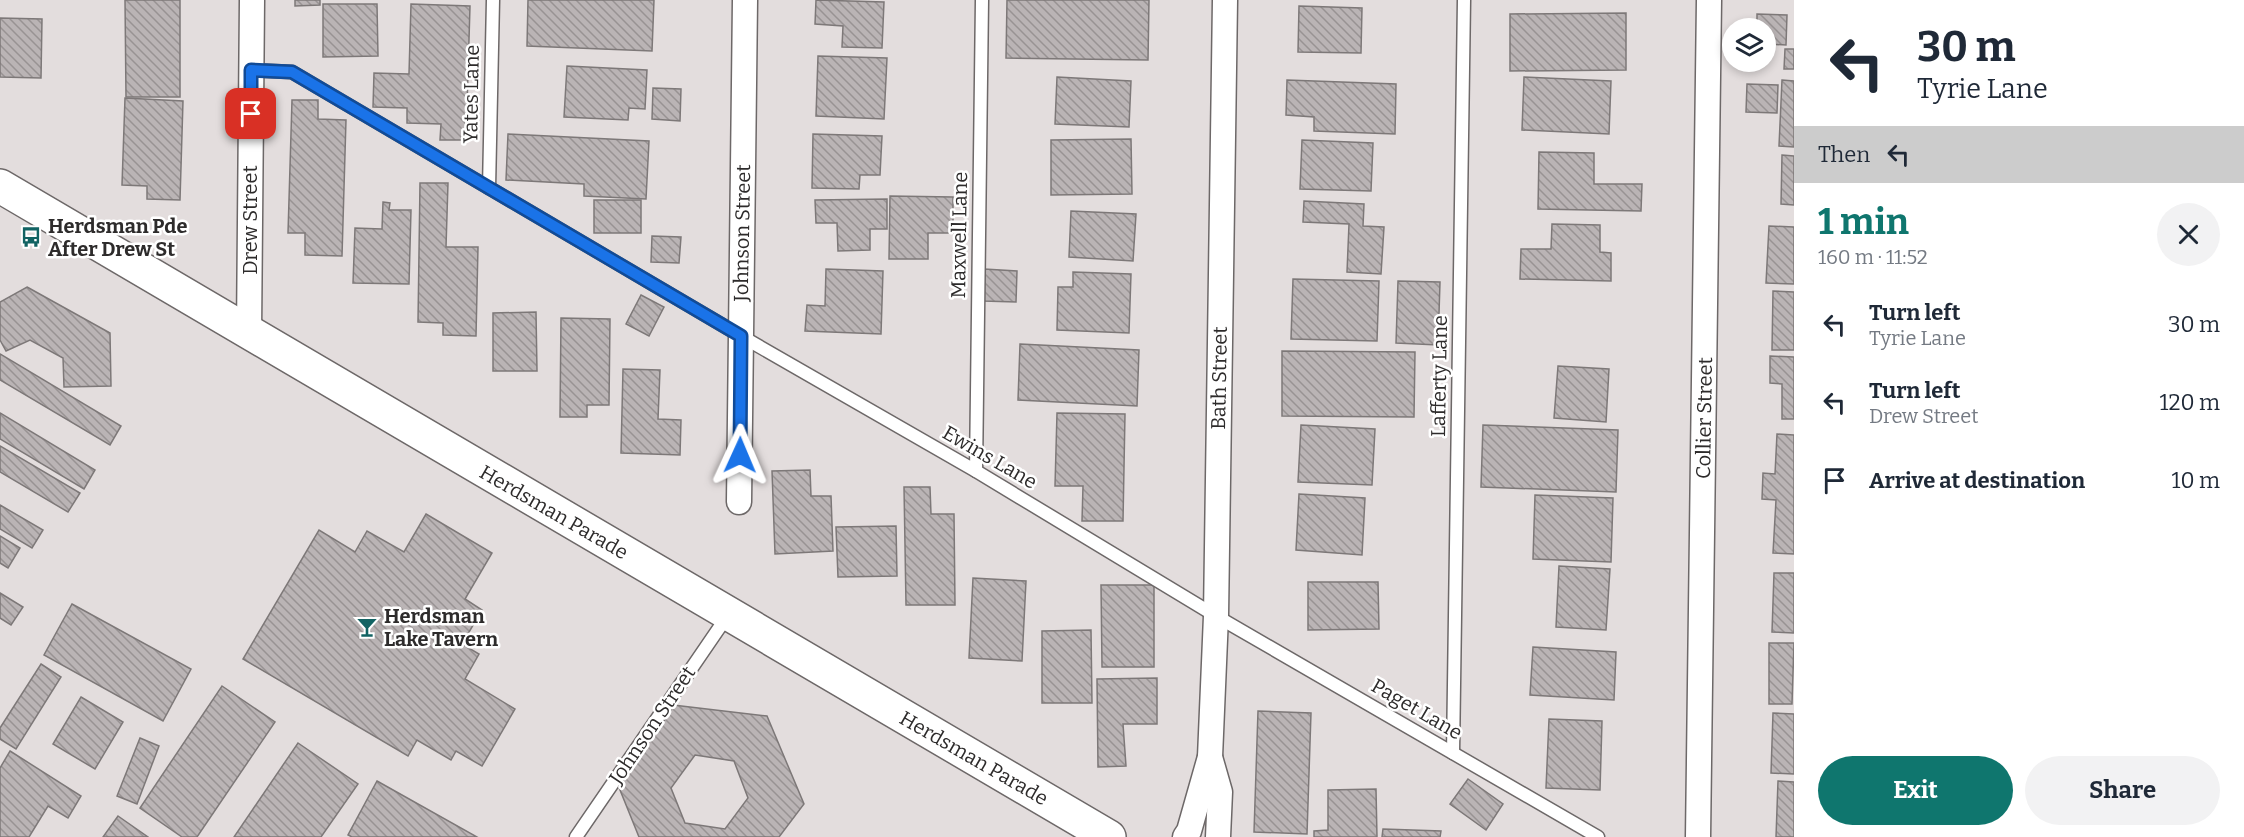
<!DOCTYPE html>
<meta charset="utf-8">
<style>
:root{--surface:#fff;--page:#f2f2f3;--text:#1f2937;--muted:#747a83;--accent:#0f766e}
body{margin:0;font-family:Bitter,serif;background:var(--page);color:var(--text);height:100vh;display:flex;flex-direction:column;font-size:22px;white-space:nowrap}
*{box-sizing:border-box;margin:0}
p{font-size:20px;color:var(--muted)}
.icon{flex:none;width:33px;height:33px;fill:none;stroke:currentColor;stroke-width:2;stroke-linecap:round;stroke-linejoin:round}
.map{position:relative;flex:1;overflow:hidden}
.drawer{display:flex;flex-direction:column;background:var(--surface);width:450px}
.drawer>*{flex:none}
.banner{background:#fff;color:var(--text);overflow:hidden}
.fabs{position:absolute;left:1722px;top:18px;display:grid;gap:12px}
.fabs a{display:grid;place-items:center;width:54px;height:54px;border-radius:50%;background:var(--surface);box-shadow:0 3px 9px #0003;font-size:30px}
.pin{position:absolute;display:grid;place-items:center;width:51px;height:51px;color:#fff;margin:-26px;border-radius:12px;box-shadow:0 3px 9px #0006}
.me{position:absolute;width:66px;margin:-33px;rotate:1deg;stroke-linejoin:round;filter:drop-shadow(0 0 4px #0008)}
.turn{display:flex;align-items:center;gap:21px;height:126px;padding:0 24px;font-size:27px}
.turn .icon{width:78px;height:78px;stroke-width:2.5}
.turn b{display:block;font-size:42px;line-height:51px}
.then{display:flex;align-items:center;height:57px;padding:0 24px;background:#0003;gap:12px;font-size:22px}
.round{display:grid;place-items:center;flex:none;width:63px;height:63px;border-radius:32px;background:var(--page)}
.headline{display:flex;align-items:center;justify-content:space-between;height:102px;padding:0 24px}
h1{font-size:36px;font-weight:700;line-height:45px;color:var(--accent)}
.button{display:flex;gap:12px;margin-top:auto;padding:12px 24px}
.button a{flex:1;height:69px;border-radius:36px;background:var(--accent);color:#fff;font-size:24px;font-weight:700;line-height:69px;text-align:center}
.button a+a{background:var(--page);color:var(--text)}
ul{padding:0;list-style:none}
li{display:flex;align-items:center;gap:18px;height:78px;padding:0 24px}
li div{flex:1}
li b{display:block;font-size:22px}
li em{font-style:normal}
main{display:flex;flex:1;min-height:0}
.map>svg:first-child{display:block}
.building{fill:url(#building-back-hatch);stroke:#7d7878;stroke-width:1.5;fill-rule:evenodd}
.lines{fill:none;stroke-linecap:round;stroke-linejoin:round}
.service-casing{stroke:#6d6868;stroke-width:15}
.minor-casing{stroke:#6d6868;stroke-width:27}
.secondary-casing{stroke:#6d6868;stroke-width:36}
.service{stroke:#fff;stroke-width:12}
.minor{stroke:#fff;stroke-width:24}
.secondary{stroke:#fff;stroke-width:33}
.route-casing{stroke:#114b97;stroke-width:15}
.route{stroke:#1a73e8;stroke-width:10}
.labels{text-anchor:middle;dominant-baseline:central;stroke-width:5;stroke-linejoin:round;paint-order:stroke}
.street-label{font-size:20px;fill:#2d2b2b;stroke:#fff}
.poi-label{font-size:20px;font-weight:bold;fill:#2d2b2b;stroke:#fff;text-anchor:start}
</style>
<main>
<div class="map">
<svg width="1794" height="837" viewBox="0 0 1794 837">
<defs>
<pattern id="building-back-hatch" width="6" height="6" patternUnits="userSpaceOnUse" patternTransform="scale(1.5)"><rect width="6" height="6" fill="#bab4b5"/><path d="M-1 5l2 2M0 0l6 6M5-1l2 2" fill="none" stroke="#989393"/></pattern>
</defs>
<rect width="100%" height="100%" fill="#e3dddd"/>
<g class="building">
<path d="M125,0H180V97H126Z"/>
<path d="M295,0H320V5L295,6Z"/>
<path d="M528,0H654L652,51L527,46Z"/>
<path d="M816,0L884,2L882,48L842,47L843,26L815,24Z"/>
<path d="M1007,0H1149L1148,60L1006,58Z"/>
<path d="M323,4H377L378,56L323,57Z"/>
<path d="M411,4L470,6L466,140H440L441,124L407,123V108L373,107L374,73L409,74Z"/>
<path d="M1299,6L1362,8L1361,53L1298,52Z"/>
<path d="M1626,13V70L1510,71V14Z"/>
<path d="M1757,14L1787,15L1786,45L1766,44V28H1757Z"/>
<path d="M0,18L42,19L41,78L0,77Z"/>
<path d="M1785,49H1794V69H1784Z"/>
<path d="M818,56L887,58L884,119L816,116Z"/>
<path d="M567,66L647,70L645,109L629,108L628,120L564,117Z"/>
<path d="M1057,77L1131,81L1129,127L1055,124Z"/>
<path d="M1524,77L1611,81L1609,134L1522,130Z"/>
<path d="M1287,80L1396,84L1395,134L1314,131V117L1286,115Z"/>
<path d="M1782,80L1794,81V147L1779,146Z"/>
<path d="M1747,84L1778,85L1777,113L1746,112Z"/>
<path d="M653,88L681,89L680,121L652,119Z"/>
<path d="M125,98L183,101L180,200L147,199V186L122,185Z"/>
<path d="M292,100H318V119L346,120L342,256L305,255V233H288Z"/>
<path d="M508,134L649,141L646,199L584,196V184L506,180Z"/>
<path d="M813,134L882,136L880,175H860L859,189L812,188Z"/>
<path d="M1131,139L1132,194L1051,195V140Z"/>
<path d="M1302,140L1373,143L1371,191L1300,189Z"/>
<path d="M1539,152L1594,153V184H1642L1641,211L1538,209Z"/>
<path d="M1782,155L1794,156V205L1781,204Z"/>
<path d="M420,183H448L446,247H478L476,336L443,335V323L418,322Z"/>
<path d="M890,196L953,197V233H928V259H889Z"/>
<path d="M887,199V229H870V250L838,251L837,223H816L815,200Z"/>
<rect x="594" y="200" width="47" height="33"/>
<path d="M1304,201L1364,204L1363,226L1384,227L1381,274L1347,272L1349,224L1303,222Z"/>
<path d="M383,202L390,203L389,210H411L409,284L353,283L355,228L382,229Z"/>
<path d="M1071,211L1136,214L1133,261L1069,257Z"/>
<path d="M1552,224L1600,225V252L1611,253V281L1520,279L1521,249H1551Z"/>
<path d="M1769,226L1794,227V284L1766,283Z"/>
<path d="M652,236L681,237L679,263L651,262Z"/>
<path d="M826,269L883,271L881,334L805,331L807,305L825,306Z"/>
<path d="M984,269L1017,271L1016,302L983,301Z"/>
<path d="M1073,272L1131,274L1129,333L1057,330L1058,287H1073Z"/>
<path d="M1293,279L1379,281L1377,341L1291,339Z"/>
<path d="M1398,281L1440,282L1438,345L1396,343Z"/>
<path d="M27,287L110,333L111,386L64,387L63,358L30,340L6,351L0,340V302Z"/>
<path d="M1773,291L1794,292V350H1772Z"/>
<path d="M641,295L664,307L649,336L626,324Z"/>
<path d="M536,312L537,371H493V313Z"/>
<path d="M561,318L610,319L609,405H587V417H560Z"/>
<path d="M1020,344L1139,350L1137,406L1018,400Z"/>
<path d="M1282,351L1415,352L1414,417L1282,416Z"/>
<path d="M0,354L121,426L110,445L0,380Z"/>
<path d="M1770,356L1794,357V419H1782V384L1770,383Z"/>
<path d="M1558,366L1609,369L1606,422L1554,418Z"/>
<path d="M623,369L660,370L658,419L681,420L680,455L621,453Z"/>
<path d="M0,413L95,470L84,489L0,439Z"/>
<path d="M1057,413L1125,414L1123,521H1082L1083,486H1055Z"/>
<path d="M1301,425L1375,429L1372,485L1298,482Z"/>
<path d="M1483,425L1618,430L1616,492L1481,487Z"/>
<path d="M1777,434L1794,435V554L1773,553L1776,500L1762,499L1763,473L1775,474Z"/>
<path d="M0,446L80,493L68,512L0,472Z"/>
<path d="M810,470L811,496H831L833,551L775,554L772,471Z"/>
<path d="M904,487H930L931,514H954L955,605H906Z"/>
<path d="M1299,494L1365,498L1362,555L1296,550Z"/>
<path d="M1535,495L1613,498L1611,562L1533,559Z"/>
<path d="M0,505L43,530L32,548L0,529Z"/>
<path d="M426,514L492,553L465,599L482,610L462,644L479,654L465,679L515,709L482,766L456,751L451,760L417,740L408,756L243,659L319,530L355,552L367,531L404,552Z"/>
<path d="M896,526L897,576L838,577L836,527Z"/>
<path d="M0,536L20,548L8,568L0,563Z"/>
<path d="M1559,566L1610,569L1606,630L1556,627Z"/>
<path d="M1774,573H1794V633L1772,632Z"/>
<path d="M973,578L1026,581L1022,661L969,658Z"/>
<path d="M1308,582H1378L1379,629L1308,630Z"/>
<path d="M1101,585H1154V667H1102Z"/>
<path d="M0,593L23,607L11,625L0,618Z"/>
<path d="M72,604L191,669L163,721L44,655Z"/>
<path d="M1091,630L1092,703H1042V631Z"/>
<path d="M1769,643H1794L1792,704H1769Z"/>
<path d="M1533,647L1616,652L1614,700L1530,695Z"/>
<path d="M41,664L61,677L16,749L0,739V728Z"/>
<path d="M1157,678V724H1123L1126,766L1098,767L1097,679Z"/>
<path d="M222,686L275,722L197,837H182L140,808Z"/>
<path d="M81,697L123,722L95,769L53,744Z"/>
<path d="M673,705L767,716L804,804L779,837H639L616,780ZM695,755L734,761L748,798L725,829L685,823L671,788Z"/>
<path d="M1258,711L1311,713L1307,834L1254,832Z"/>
<path d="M1773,713L1794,714V774L1771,773Z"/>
<path d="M1549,719L1602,721L1600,790L1546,788Z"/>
<path d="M140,738L159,746L137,804L117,796Z"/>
<path d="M298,743L358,784L321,837H234Z"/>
<path d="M10,751L81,796L68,818L48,806L29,837H0V768Z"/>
<path d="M1468,779L1503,804L1486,830L1450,804Z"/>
<path d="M377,781L477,837H352L348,835Z"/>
<path d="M1778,781L1794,782V837H1776Z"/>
<path d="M1376,789L1377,837H1314V831L1328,830V790Z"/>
<path d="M118,816L148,837H103Z"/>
<path d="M1383,829L1441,831L1440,837H1382Z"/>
</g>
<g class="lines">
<g class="service-casing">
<g id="service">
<path d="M251,70L292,72L741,336L976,471L1216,616L1598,837"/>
<path d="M489,188L493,0"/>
<path d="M976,471L982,0"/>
<path d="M1453,753L1464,0"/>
<path d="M576,837L728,615"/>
</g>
</g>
<g class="minor-casing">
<g id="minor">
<path d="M249,333L252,0"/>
<path d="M739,502L745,0"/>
<path d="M1210,757L1220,792L1218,837"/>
<path d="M1185,837L1189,831L1210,757L1216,616L1225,0"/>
<path d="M1698,837L1709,0"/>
</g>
</g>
<g class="secondary-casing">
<path id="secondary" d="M0,186L1109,837"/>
</g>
<use href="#service" class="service"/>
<use href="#minor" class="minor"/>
<use href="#secondary" class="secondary"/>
</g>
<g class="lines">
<g class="route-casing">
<path id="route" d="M251,114V70L292,72L741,336L740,455"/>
</g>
<use href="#route" class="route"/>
</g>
<defs>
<g id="bus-bare" transform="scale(1.62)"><path d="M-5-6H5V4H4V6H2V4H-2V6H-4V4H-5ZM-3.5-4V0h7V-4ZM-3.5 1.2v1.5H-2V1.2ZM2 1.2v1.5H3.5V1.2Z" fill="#126363" stroke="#fff" stroke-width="2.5" paint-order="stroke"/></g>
<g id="bar-bare" transform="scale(1.62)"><path d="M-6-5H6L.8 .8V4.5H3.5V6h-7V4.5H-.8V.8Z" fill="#126363" stroke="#fff" stroke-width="2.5" paint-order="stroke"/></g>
</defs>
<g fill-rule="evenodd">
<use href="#bus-bare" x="31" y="237"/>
<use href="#bar-bare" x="367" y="627"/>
</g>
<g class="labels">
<g class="street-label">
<text transform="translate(471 94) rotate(-89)">Yates Lane</text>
<text transform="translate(250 220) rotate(-90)">Drew Street</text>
<text transform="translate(742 233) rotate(-89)">Johnson Street</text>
<text transform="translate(959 235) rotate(-89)">Maxwell Lane</text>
<text transform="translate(1439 376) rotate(-89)">Lafferty Lane</text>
<text transform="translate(1219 378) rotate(-89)">Bath Street</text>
<text transform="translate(1704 418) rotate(-89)">Collier Street</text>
<text transform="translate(990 457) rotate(30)">Ewins Lane</text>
<text transform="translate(554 512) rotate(30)">Herdsman Parade</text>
<text transform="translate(1417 709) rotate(30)">Paget Lane</text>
<text transform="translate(652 725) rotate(-56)">Johnson Street</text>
<text transform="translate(974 758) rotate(30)">Herdsman Parade</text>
</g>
<g class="poi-label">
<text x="48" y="226">Herdsman Pde<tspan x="48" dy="23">After Drew St</tspan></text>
<text x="384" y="616">Herdsman<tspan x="384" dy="23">Lake Tavern</tspan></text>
</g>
</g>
</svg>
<div class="fabs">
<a><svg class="icon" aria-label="layers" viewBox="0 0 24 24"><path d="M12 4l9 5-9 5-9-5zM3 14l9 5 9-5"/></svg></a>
</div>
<div class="pin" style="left:251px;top:114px;background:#d93025"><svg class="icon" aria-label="arrive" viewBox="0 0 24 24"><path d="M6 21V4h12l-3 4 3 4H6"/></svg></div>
<svg class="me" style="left:740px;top:455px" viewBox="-20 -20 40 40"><path d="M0-17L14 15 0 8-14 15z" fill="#1a73e8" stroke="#fff" stroke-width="4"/></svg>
</div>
<section class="drawer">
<div class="banner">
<div class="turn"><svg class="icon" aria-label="left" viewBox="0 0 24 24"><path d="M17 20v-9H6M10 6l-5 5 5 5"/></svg><div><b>30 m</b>Tyrie Lane</div></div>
<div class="then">Then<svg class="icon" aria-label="left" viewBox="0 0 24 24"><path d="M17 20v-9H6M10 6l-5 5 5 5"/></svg></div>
</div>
<div class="headline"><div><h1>1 min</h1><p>160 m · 11:52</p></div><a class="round"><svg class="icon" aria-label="close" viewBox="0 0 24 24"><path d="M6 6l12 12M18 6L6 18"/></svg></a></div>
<ul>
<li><svg class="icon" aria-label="left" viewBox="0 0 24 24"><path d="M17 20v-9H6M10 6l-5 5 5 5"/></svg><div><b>Turn left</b><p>Tyrie Lane</p></div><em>30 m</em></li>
<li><svg class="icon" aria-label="left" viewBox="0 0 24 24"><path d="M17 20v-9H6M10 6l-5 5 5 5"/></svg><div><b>Turn left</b><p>Drew Street</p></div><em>120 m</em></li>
<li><svg class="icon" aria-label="arrive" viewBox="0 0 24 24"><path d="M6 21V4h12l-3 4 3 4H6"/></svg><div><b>Arrive at destination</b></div><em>10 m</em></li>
</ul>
<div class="button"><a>Exit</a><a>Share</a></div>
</section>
</main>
